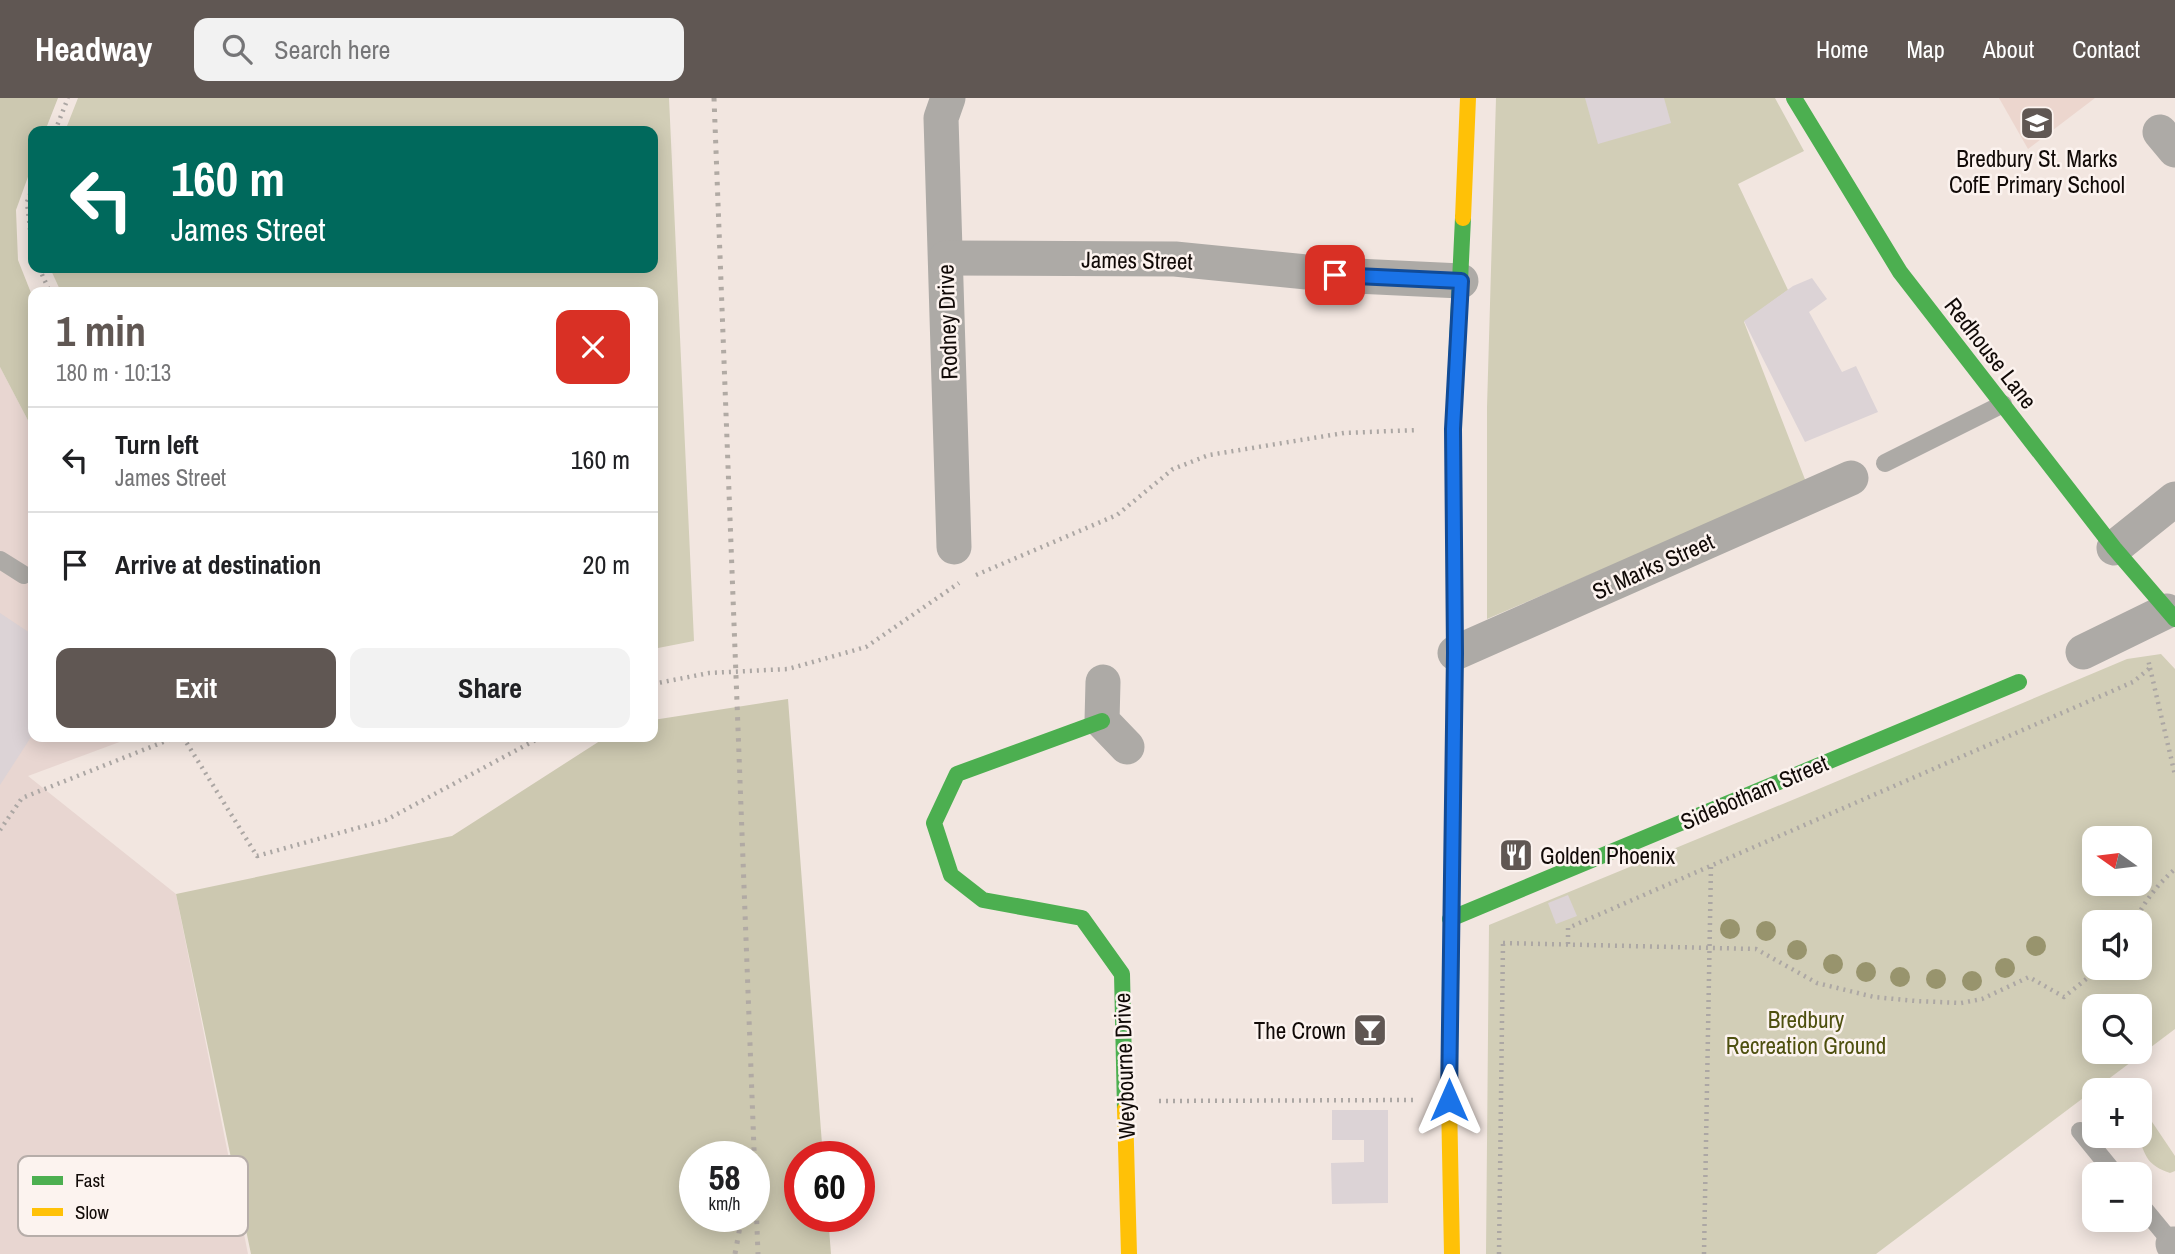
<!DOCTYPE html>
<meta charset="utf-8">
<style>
:root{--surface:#fff;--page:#f2f2f2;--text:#202124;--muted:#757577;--line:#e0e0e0;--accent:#605753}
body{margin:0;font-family:"Archivo Narrow",sans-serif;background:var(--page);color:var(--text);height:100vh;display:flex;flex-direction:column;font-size:26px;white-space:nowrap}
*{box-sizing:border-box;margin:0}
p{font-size:23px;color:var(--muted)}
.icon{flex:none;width:38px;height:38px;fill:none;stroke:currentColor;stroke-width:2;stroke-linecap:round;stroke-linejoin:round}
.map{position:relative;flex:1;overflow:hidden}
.details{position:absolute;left:28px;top:189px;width:630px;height:455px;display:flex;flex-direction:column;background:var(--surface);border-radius:14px;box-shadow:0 4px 18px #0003}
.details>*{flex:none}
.guide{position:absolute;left:28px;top:28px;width:630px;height:147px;border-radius:14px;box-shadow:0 4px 18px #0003;background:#00695c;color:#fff;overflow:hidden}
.needle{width:46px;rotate:284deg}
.buttons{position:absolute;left:2082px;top:728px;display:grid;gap:14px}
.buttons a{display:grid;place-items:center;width:70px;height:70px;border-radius:14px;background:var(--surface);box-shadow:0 4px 18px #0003;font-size:35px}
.speed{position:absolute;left:679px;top:1043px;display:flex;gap:14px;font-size:35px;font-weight:700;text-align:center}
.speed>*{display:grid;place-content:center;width:91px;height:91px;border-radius:50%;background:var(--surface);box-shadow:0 4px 18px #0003;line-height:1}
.speed small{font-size:18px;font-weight:400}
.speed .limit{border:10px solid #d22;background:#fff;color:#111}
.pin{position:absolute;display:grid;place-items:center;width:60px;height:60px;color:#fff;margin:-30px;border-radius:14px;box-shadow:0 4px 10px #0006}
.me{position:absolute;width:77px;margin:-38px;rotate:0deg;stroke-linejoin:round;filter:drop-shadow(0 0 5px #0008)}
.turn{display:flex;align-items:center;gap:24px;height:147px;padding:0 28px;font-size:32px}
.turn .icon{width:91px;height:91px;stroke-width:2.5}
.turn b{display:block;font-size:49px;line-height:60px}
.round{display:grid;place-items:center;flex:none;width:74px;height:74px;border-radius:14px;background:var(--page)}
.overview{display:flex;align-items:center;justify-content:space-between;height:119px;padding:0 28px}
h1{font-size:42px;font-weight:700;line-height:52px;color:var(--accent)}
.action{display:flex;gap:14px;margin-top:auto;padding:14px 28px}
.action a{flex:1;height:80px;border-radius:14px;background:var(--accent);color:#fff;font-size:28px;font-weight:700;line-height:80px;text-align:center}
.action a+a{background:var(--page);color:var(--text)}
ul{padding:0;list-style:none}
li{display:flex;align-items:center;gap:21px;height:105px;padding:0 28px;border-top:2px solid var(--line)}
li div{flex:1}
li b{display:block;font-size:26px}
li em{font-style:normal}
header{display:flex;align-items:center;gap:42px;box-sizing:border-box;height:98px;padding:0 35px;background:var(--accent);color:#fff}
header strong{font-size:33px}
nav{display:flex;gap:38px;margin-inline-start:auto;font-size:24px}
.search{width:490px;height:63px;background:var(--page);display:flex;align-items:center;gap:18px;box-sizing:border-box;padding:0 24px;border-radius:14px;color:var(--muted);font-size:26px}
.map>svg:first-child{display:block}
.built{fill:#ecd6ce}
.industrial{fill:#e8d6d1}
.green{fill:#d2ceb7;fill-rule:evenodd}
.forest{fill:#ccc8b0;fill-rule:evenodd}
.building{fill:#dcd3d6}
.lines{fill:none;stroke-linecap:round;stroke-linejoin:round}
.path{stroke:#aca7a4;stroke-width:4.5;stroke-dasharray:2 5;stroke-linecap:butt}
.lane{stroke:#adaaa6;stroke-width:18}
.street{stroke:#adaaa6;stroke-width:35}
.fast{stroke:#4caf50;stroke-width:16}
.slow{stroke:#ffc107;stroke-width:16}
.rail{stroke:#b1aaa4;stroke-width:5;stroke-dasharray:3.5 7;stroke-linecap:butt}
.tree{fill:#98946d}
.route-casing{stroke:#114b97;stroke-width:18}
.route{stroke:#1a73e8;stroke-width:12}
.labels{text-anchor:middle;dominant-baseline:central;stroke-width:5;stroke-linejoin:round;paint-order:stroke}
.poi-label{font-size:23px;fill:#110a07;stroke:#fcf3ef}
.street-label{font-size:23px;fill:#110a07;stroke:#fcf3ef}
.park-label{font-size:23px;fill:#4e500f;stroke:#fcf3ef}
.key{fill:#fcf3ef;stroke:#b6ada9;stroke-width:2}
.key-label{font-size:19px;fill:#110a07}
</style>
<header>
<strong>Headway</strong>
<div class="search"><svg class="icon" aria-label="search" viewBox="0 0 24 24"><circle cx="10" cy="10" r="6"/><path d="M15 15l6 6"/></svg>Search here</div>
<nav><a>Home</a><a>Map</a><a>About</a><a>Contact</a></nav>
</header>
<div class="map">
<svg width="2175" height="1156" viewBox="0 0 2175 1156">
<rect width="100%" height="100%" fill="#f2e6e0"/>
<path class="built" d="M1999,0H2095L2028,51Z"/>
<path class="industrial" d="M0,269L33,332V639H133L28,678L176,796L248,1156H0Z"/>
<g class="green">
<path d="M78,0H669L694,543L653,551V194H61L50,170H653V33H65Z"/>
<path d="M1496,0H1775L1804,53L1738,86L1788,192L1744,224L1806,384L1487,521V309Z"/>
<path d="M2161,556L2175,571V931L1876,1156H1486L1489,827L1802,698L2127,561ZM2095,740H2140V786H2095ZM2095,824H2140V870H2095ZM2095,908H2140V954H2095Z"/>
<path d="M2142,1009L2175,1058V1073L2170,1075C2147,1067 2146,1059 2138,1038H2140V1010Z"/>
</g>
<g class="forest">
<path d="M0,0H58L45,33H33V65L16,112L18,162L33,200V332L0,269Z"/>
<path d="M788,601L823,1059H800V1118H828L831,1156H251L176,796L452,738L606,639H653V622ZM695,1059H754V1118H695Z"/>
</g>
<g class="building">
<path d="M1585,0H1664L1671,25L1598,46Z"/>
<path d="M1812,180L1827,201L1809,214L1842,274L1856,268L1878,314L1805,344L1744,223L1793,188Z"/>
<path d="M0,515L33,537V636L0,687Z"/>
<path d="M1568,797L1577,818L1556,826L1548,805Z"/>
<path d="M1332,1012H1388V1105L1332,1106L1331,1065L1364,1064V1042H1332Z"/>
</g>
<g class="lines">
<g class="path">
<path d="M55,33L68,0"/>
<path d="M33,89L27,104L33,157"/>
<path d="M39,170L50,194"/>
<path d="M976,477L1117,417L1173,371L1209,357L1344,335L1417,332"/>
<path d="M2150,570L2175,677"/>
<path d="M653,586L709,575L788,571L866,549L959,485"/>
<path d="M183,639L257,758L386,722L541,639"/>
<path d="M0,732L22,700L176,639"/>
<path d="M2134,824C2145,803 2157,787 2175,771"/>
<path d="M1503,845L1756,851L1817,885L1874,899L1916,903L1961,905L1982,901L2029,879L2064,899L2100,870"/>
<path d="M1568,846V830L2133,584L2150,570L2148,561"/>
<path d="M1159,1003L1413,1002"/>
<path d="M1499,1156L1503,845"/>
<path d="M1704,1156L1711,768"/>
</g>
<g class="lane">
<path d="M1885,365L2003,306"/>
<path d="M0,462L24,477"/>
<path d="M2080,1033L2115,1076"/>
<path d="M2140,1106L2173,1146"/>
</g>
<g class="street">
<path d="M948,0L941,20L954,449"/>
<path d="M2160,34L2175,52"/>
<path d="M946,160L1175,161L1327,176"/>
<path d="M1335,177L1461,183"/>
<path d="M2114,450L2175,401"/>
<path d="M2083,554L2167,513"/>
<path d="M1455,555L1851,380"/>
<path d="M1103,584L1102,623L1127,649"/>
<path d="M2173,1146L2175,1148"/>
</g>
<g class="fast">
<path d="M1794,0L1900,174L2114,450L2175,521"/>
<path d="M1102,623L957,676L934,725L951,777L983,802L1082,820L1122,876L1125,1011"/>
<path d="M1450,821L2019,584"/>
<path d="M1451,887L1455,555L1453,331L1463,120"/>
</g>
<g class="slow">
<path d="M1463,120L1468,0"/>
<path d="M1451,887L1449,1002L1452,1156"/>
<path d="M1125,1011L1129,1156"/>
</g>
<g class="rail">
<path d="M714,0L758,1156"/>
<path d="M735,1156L742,1118"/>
</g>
</g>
<g class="tree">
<circle cx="1730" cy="831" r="10"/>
<circle cx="1766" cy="833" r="10"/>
<circle cx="2036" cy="848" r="10"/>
<circle cx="1797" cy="852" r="10"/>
<circle cx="1833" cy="866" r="10"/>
<circle cx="2005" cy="870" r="10"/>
<circle cx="1866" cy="874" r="10"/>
<circle cx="1900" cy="879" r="10"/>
<circle cx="1936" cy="881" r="10"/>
<circle cx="1972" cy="883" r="10"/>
</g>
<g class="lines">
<g class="route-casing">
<path id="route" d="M1335,177L1461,183L1453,331L1455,555L1449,1002"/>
</g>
<use href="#route" class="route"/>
</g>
<defs>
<g id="school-square" transform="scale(1.75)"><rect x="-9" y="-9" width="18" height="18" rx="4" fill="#605753" stroke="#fcf3ef"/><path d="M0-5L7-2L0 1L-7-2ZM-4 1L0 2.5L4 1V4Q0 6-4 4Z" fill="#fff"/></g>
<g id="restaurant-square" transform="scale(1.75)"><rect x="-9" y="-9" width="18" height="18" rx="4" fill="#605753" stroke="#fcf3ef"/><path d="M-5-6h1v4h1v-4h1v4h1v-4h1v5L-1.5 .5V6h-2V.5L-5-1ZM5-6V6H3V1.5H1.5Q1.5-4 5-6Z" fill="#fff"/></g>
<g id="bar-square" transform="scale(1.75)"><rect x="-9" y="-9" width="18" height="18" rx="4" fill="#605753" stroke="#fcf3ef"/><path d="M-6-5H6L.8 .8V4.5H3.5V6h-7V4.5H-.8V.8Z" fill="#fff"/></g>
</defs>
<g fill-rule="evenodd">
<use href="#school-square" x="2037" y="25"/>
<use href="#restaurant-square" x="1516" y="757"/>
<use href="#bar-square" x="1370" y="932"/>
</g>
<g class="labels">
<g class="poi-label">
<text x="2037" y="60">Bredbury St. Marks<tspan x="2037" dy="26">CofE Primary School</tspan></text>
<text x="1540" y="757" text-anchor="start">Golden Phoenix</text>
<text x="1346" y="932" text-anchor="end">The Crown</text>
</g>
<g class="street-label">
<text transform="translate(1137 162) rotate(1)">James Street</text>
<text transform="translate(947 224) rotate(-92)">Rodney Drive</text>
<text transform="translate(1991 255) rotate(52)">Redhouse Lane</text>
<text transform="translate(1653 468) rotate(-24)">St Marks Street</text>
<text transform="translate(1754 694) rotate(-23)">Sidebotham Street</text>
<text transform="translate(1124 968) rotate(-92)">Weybourne Drive</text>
</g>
<g class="park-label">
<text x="1806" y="921">Bredbury<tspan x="1806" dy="26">Recreation Ground</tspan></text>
</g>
</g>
<rect x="18" y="1058" width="230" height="80" rx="10" class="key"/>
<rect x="32" y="1078" width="31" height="9" fill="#4caf50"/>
<rect x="32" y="1110" width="31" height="8" fill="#ffc107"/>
<g class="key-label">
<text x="75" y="1089">Fast</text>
<text x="75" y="1121">Slow</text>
</g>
</svg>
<div class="buttons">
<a><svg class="needle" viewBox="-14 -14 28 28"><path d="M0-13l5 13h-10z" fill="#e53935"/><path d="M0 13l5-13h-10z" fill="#757577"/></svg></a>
<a><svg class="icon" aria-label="sound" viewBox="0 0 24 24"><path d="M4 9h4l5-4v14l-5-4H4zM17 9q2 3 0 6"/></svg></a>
<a><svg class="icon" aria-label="search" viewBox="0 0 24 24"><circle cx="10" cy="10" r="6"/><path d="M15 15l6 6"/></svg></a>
<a>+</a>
<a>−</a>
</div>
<div class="speed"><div>58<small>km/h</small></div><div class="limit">60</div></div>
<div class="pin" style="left:1335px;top:177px;background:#d93025"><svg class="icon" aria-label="arrive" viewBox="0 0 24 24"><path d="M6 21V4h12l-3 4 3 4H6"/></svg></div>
<svg class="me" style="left:1449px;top:1002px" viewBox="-20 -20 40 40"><path d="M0-17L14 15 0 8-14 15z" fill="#1a73e8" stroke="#fff" stroke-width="4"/></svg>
<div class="guide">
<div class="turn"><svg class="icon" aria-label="left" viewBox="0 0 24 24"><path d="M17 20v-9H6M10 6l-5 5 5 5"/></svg><div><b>160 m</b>James Street</div></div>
</div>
<section class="details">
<div class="overview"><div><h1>1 min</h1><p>180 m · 10:13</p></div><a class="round" style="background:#d93025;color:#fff"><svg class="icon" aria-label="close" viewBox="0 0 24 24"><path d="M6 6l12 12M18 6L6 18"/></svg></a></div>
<ul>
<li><svg class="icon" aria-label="left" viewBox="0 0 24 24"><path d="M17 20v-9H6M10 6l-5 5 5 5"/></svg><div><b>Turn left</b><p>James Street</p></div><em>160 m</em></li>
<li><svg class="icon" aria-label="arrive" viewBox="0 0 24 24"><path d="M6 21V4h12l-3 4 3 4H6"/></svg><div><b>Arrive at destination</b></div><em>20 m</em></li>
</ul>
<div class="action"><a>Exit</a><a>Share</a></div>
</section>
</div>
